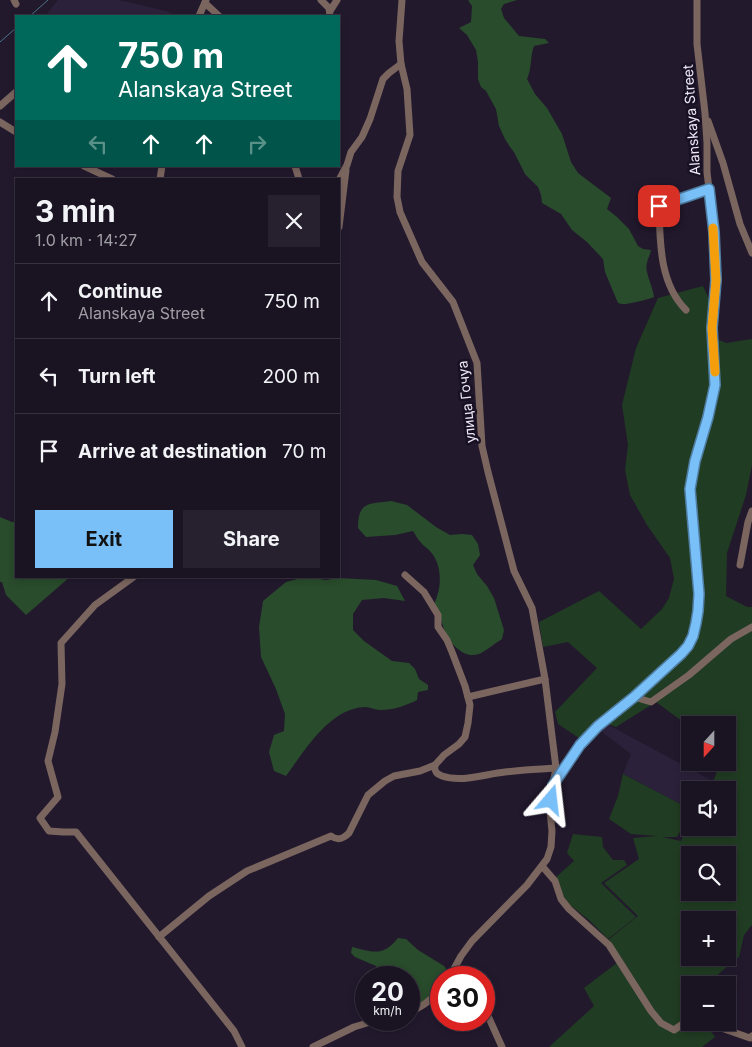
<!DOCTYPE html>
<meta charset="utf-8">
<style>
:root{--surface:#1a1322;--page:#27202f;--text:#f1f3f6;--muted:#9f9ea5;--line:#383240;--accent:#79bff8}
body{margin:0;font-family:Inter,sans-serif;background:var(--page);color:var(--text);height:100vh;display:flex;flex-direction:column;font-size:19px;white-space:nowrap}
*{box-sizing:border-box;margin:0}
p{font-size:16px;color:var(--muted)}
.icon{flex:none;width:28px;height:28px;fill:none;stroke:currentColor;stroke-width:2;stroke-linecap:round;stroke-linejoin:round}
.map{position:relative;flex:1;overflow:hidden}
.sheet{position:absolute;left:15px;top:178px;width:325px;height:400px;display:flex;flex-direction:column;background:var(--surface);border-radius:0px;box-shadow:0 2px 8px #0003,0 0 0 1px var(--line)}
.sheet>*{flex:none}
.banner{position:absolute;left:15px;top:15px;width:325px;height:152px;border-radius:0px;box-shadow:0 2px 8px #0003,0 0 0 1px var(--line);background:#00695c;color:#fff;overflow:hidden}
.needle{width:32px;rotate:201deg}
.fabs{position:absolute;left:681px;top:716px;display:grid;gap:10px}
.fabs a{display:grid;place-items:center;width:55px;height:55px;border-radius:0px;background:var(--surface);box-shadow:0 2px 8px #0003,0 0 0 1px var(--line);font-size:25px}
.speed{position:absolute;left:355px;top:966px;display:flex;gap:10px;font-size:25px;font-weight:700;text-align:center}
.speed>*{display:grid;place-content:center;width:65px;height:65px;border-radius:50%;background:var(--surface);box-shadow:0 2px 8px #0003,0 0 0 1px var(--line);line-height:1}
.speed small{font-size:12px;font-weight:400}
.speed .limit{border:8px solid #d22;background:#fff;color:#111}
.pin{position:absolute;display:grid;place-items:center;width:42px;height:42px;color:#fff;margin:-21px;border-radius:10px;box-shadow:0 2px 8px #0006}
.me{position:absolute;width:55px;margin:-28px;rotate:17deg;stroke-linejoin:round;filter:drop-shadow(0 0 4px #0008)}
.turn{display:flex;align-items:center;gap:18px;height:105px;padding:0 20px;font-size:22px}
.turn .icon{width:65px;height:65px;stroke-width:2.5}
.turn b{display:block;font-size:35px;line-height:42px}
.lanes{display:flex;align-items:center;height:48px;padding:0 20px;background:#0003;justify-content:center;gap:25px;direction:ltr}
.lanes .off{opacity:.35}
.round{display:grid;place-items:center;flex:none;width:52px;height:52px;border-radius:0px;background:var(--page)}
.head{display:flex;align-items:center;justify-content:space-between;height:85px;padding:0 20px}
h1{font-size:30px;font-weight:700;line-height:38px}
.action{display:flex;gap:10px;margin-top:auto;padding:10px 20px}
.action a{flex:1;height:58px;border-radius:0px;background:var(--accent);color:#111;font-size:20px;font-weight:700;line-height:58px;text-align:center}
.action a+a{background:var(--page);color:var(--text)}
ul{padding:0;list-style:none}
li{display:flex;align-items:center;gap:15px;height:75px;padding:0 20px;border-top:1px solid var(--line)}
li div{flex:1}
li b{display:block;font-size:19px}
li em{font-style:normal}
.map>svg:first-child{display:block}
.built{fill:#2b213a}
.green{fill:#203c22;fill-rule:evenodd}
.forest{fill:#294c2c}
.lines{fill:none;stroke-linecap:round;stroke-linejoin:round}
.stream{stroke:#4b7488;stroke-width:1}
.minor{stroke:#7b655f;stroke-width:7}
.route-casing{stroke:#4f7ca1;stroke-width:12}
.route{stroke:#79bff8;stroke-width:9}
.slow{stroke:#f59e0b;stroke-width:9}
.labels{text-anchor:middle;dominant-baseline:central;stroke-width:5;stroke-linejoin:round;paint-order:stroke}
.street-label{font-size:14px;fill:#ede8f6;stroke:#181023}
</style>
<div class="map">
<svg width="752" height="1047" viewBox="0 0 752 1047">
<rect width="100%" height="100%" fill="#22192d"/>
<g class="built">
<path d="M58,0H119L166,11L178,16H45Z"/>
<path d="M605,723L709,779L702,790H690V809L623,774L631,754L598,729Z"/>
</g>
<g class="green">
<path d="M703,286L710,301V336L726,343L752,339V465L746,495L727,553L726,596L747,607H752V925L744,935L739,957L705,985H690V1022L705,1023L715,1037L702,1047H549L594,1006L584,988L622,959L608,940L638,916L604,883L639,859L633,838L657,836L631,834L609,819L618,796L623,774L690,809V814L677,837H662L681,841L690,820V828H728V790H710L720,763L728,762V725H690V727L656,702L616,727L605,723L582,740L558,724L555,712L597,668L568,642L543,647L539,622L599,591L641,629L662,609L669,598L674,579L670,558L647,525L630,495L625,470L628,445L622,405L636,348L658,298ZM690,855H728V892H690ZM690,920H728V958H690Z"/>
<path d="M573,834L602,837L603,847L613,860H624L627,865L601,883L636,917L608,939L589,920L570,905L560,891L555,878L574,861L567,853Z"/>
</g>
<g class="forest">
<path d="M468,0H517L504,4L501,9L504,18L519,36L545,39L549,43L534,46C530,56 532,69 527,79L535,94L547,108L562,134L571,162L578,173L611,198L607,209L617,217L629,229L638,246L643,249L651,250C650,255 648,258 647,263C644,271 653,287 654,297C650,299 626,305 622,304C621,304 619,303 618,303L605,272L603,259L587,242L572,230L561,214L542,203L541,195L538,187L525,174L514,152L510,147L505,139L499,126L496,109L486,91L481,87L478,79V62L476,50L467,35L459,28L471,22L472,6Z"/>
<path d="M391,501L407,505L436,527L450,535L462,534L472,535L478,544L480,555L473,565L477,574L487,586L494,598L504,630L502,639C497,642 484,652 479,654C462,660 447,640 443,626C440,617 439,611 434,604C442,588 443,564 429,550C427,548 425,547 423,545C419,541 416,536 413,531L395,535L366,537L358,528C358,501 369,504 391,501Z"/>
<path d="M0,517L12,522H16V576H71L26,615L6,595L2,582H0Z"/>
<path d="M305,577L326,580L338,578L376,580L397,586L405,601L384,598L362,600L353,614V630L364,641L392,661L409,663L415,669L419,679L428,685V690L418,692L417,700C405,706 394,710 380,710C375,710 370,707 365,707C330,708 305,750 286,776L274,771L269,752L274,735L284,731L285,714L276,689L261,657L259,627L263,601L286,582Z"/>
<path d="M398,938L406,939L418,950L444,966L447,970L448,974L445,977L441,978C441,990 421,1007 409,1008V978L383,977L376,966L355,957L351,953L352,947C373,952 383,957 398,938Z"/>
</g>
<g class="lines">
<g class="stream">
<path d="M30,16L48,0"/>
<path d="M0,42L16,28"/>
</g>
<g class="minor">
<path d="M14,0L16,4"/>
<path d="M321,0L329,8L330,16"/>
<path d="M402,0L399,41L401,64L407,89L410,135L398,171L397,197L400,212L422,262L453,302L477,363L482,446L488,472L514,571L532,608L545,679L556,768L552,789L550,811L552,831L551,847L547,859L527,885L472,941L461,956L449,978"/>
<path d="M205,3L219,16"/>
<path d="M330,11L337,0"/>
<path d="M199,16L206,0"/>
<path d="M0,106L16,92"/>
<path d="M708,121L723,163L740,224L752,253"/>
<path d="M0,122L16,132"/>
<path d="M84,166L112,179"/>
<path d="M295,166L299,179"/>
<path d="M160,179L162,166"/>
<path d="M339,180L347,165L351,152L362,137L370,119L383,79L389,73L401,64"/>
<path d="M339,227L346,170"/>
<path d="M686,310C659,283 660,241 659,206L709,189"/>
<path d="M740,565L748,522L752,511"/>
<path d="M405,575L424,592L438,615V627L447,640L452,652L465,686L470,705L468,723L465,737L459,744L444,755L435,765C434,771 436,774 442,776C462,783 485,774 505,772C522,770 539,769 556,768"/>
<path d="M135,576L95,605L61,643L62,684L55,732L48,761L58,797L40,818L49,831L63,832H76L234,1031L242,1047"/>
<path d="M468,697L545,679"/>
<path d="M634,697L651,702L689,675L731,639L752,627"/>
<path d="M555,782L580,745L598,726L634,697L681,654L688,646L693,635L696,623L699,594L690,489L695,461L708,417L715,385L712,328L715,280L714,232L707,172V143L705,113L697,44V0"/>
<path d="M542,866L555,881L561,899L569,909L609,945L651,1011L661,1023L674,1030L690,1019"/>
<path d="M159,937L209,896L247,871L331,836C338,841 343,839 349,833L368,795L385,781L394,776L420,771L435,765"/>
<path d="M456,968L463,978"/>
<path d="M484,1007L502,1047"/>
<path d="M409,1012C422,1008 432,999 441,990"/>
<path d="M704,1022L750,1038L752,1036"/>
<path d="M313,1047L354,1027L377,1020"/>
</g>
</g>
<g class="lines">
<g class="route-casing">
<path id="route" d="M551,800L553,785L580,745L598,726L634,697L681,654L688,646L693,636L696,623L698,611L699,594L690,489L695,461L708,417L715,385L712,328L716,280L714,232L709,189L659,206"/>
</g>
<use href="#route" class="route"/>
<path class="slow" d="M713,228L716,280L712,328L715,372"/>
</g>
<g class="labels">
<g class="street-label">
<text transform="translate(691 120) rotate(-94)">Alanskaya Street</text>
<text transform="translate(466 402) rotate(-96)">улица Гочуа</text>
</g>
</g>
</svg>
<div class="fabs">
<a><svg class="needle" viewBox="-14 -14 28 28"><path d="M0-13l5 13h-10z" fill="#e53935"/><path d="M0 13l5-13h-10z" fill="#9f9ea5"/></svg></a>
<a><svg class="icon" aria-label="sound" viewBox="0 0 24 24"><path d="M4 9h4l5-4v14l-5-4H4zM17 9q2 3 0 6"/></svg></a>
<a><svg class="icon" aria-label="search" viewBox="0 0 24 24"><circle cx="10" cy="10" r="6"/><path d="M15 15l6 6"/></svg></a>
<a>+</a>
<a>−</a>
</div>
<div class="speed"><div>20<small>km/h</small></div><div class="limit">30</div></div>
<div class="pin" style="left:659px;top:206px;background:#d93025"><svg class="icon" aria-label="arrive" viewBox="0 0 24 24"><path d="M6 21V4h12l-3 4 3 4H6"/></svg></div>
<svg class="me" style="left:551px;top:800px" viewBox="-20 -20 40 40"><path d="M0-17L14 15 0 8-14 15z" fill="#79bff8" stroke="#fff" stroke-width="4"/></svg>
<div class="banner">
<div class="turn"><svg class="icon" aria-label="ahead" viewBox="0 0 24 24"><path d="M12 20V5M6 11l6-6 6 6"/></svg><div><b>750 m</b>Alanskaya Street</div></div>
<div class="lanes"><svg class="icon off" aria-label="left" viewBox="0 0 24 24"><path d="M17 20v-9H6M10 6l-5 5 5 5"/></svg><svg class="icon" aria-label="ahead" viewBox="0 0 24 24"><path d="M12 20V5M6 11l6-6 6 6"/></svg><svg class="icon" aria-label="ahead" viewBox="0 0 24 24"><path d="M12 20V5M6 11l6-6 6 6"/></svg><svg class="icon off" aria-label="right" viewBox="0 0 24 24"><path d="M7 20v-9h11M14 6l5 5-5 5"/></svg></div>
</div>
<section class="sheet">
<div class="head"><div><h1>3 min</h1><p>1.0 km · 14:27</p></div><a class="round"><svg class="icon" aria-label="close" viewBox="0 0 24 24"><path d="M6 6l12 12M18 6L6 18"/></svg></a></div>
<ul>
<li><svg class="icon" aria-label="ahead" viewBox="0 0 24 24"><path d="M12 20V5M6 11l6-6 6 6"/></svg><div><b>Continue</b><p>Alanskaya Street</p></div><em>750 m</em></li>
<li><svg class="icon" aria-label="left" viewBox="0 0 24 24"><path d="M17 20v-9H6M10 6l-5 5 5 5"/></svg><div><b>Turn left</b></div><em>200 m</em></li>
<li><svg class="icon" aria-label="arrive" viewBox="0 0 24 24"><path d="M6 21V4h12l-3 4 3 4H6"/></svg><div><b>Arrive at destination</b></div><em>70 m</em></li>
</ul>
<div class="action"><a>Exit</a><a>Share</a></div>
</section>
</div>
